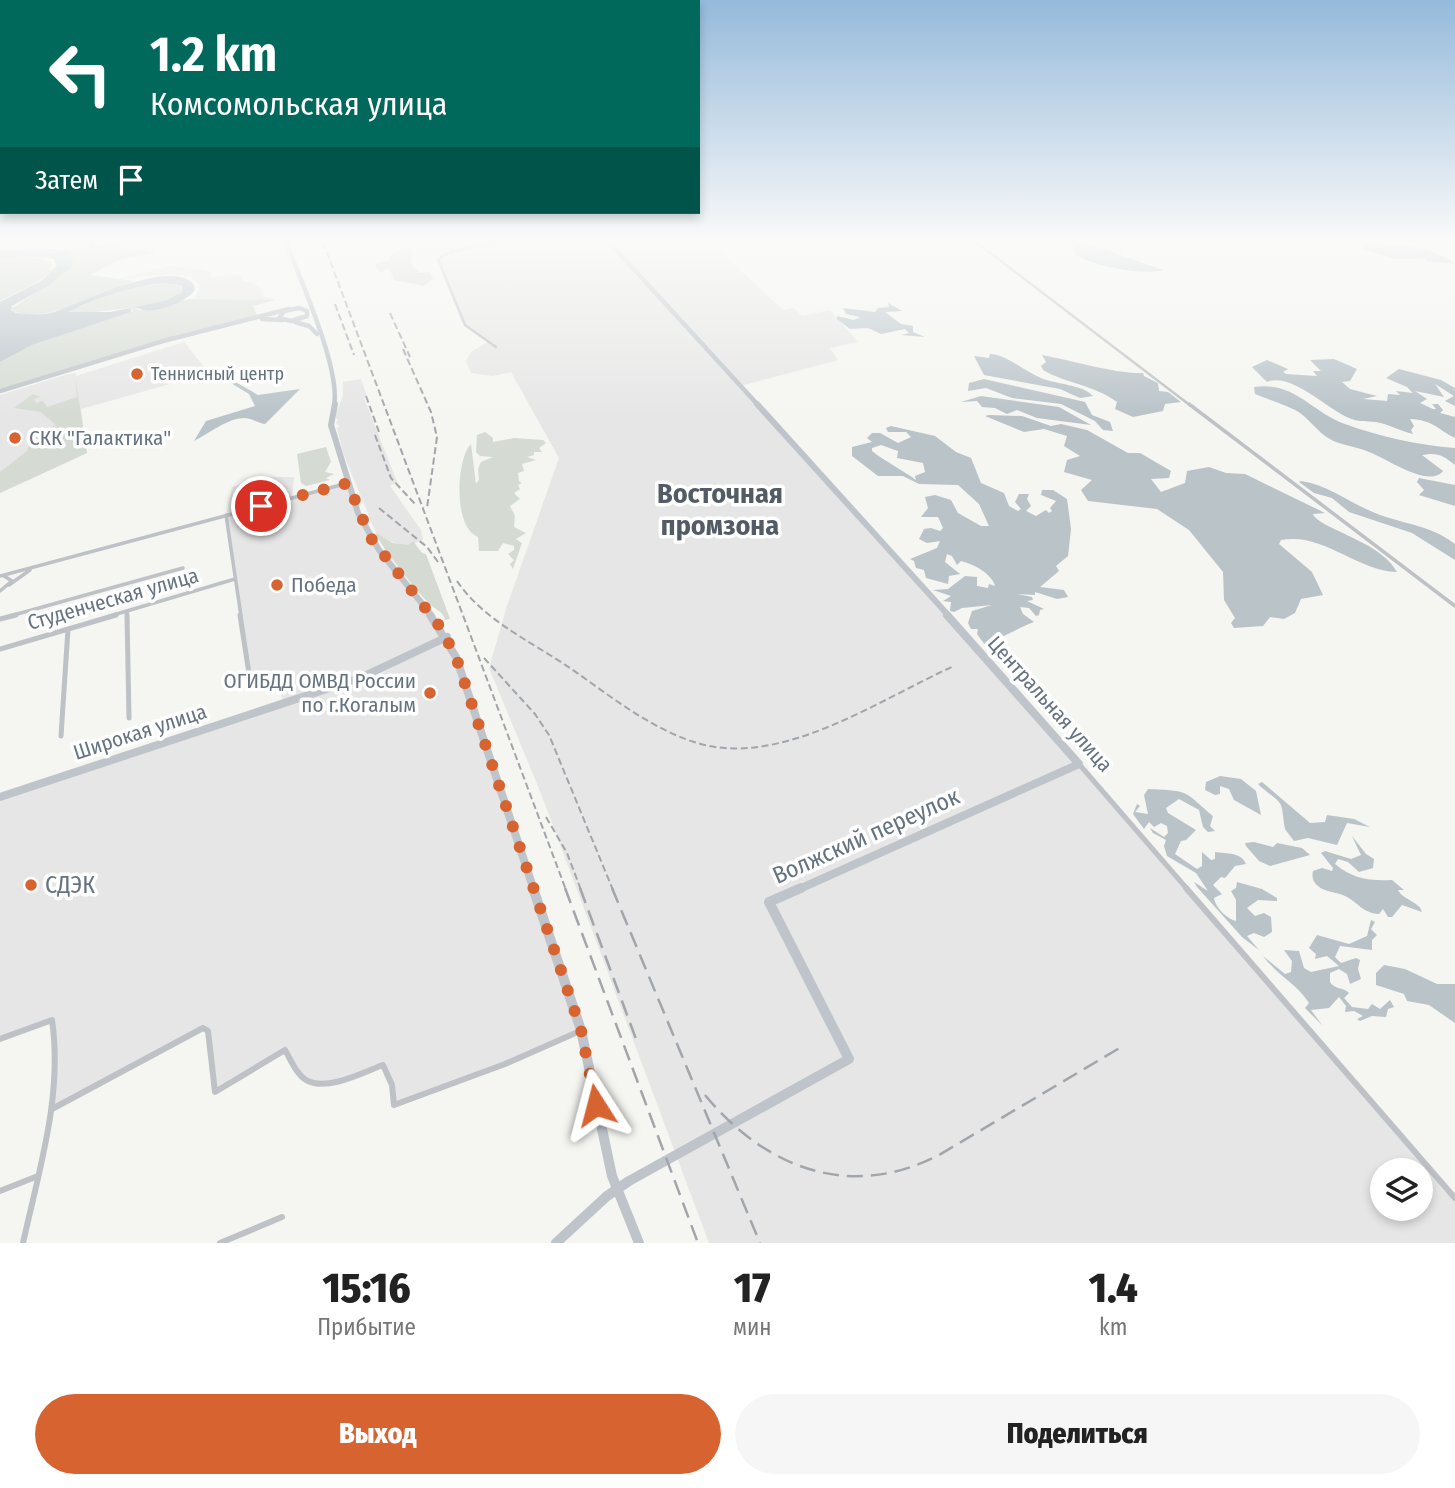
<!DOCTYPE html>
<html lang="ru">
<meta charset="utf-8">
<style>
:root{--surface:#fff;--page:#f6f6f6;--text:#222;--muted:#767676;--accent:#d66330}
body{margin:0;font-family:"Fira Sans Condensed",sans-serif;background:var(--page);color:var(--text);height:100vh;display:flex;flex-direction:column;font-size:26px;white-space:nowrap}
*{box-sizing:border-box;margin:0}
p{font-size:23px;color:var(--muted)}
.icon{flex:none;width:38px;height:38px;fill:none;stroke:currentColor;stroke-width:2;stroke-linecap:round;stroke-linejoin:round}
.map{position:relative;height:1243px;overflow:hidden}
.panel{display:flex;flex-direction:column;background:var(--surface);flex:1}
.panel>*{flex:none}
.hud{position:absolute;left:0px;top:0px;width:700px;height:214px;box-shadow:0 4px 10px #0003;background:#00695c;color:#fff;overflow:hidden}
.controls{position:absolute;left:1370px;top:1158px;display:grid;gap:14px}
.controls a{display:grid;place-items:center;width:63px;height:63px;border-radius:50%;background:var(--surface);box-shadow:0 4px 10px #0003;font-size:35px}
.pin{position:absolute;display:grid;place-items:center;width:60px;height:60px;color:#fff;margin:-30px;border:4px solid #fff;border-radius:50%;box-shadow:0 2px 7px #0007}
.me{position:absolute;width:77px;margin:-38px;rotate:351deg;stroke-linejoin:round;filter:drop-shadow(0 0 5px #0008)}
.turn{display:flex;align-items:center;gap:24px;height:147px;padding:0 35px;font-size:32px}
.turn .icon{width:91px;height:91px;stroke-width:2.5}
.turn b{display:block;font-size:49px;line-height:60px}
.then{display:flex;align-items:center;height:66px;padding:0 35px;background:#0003;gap:14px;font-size:26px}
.eta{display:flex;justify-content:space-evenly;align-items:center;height:119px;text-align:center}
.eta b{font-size:42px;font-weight:800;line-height:49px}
.action{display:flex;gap:14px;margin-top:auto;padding:14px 35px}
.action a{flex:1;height:80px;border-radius:42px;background:var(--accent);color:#fff;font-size:28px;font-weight:800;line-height:80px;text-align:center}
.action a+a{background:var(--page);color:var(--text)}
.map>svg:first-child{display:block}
.built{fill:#e5e6e5;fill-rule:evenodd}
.green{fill:#d5dbd3}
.water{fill:#b9c3c8;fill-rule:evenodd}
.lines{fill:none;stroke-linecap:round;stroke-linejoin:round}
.street-far3{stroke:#bec1c5;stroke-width:2.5}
.street-far2{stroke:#bec1c5;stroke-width:3.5}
.street-far1{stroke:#bec1c5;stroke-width:5}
.street{stroke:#bec1c5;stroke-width:6}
.secondary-far3{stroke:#bec4c9;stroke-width:4.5}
.secondary-far2{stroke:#bec4c9;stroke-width:6}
.secondary-far1{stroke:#bec4c9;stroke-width:8}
.secondary{stroke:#bec4c9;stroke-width:10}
.rail-far1{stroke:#a2a6ab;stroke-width:2;stroke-dasharray:7 3.5;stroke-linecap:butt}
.rail{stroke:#a2a6ab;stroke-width:2.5;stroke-dasharray:16 8;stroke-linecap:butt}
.route{stroke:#d66330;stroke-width:12;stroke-dasharray:0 21.6}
.poi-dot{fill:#d66330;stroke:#fff;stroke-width:2.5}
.labels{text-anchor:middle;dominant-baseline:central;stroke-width:7;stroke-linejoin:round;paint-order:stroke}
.far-poi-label{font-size:18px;fill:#667380;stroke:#fff;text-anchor:start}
.poi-label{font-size:21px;fill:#667380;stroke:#fff;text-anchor:start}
.street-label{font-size:21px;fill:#667380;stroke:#fff}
.near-street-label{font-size:24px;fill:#667380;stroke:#fff}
.near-poi-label{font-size:24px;fill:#667380;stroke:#fff;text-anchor:start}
.district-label{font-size:28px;font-weight:bold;fill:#535c66;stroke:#fff}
</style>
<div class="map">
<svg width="1455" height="1243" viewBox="0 0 1455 1243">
<rect width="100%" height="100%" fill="#f5f5f1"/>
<g class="built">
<path d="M366,242H710L783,310L794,308L802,316L830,310L858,342L830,348L838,360L740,386L861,517L1455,1198V1243H709L540,791L489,668L507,606L559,458L511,372L493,376L471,373L466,361L471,352L489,341L465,325L442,275L439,256L402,245L372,251ZM1382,1171H1421V1209H1382Z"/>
<path d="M175,265L214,272L208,275L211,278L240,274L243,281L253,283L261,289L262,296L275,300L195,299L200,285L189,276L167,274L118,279Z"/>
<path d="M184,342L209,373L81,409L87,453L0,493V395L68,374L76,373V376Z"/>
<path d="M361,379L367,396L364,398L397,482L390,486L421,530L423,540L405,547L377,535L343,453L337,428L340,426L336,423L338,420L335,416L343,396V382Z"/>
<path d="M267,477H294L292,497L348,483L366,530L447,637L581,1030L524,1056L394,1105L392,1085L383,1066L325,1082L306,1080L285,1050L215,1092L207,1028L52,1109V1020L0,1039V797L283,704L279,684L251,690L226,515L232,487Z"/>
</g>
<g class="green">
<path d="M121,244V252L147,248L155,253L119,260L90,275L134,281C105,291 37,329 11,309L67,272L73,257L68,250C88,245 100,247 121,244Z"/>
<path d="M408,247L414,251L410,262L419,273L430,272L433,279L424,286L394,280L389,267L381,273L375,266L378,262L388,261L392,253Z"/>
<path d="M31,256L52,262L50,272L36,283L0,301V259Z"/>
<path d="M170,283L180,285L183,292L171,299L137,307V310H151L188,299L275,300L253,306L257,315L155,341L0,389V362L32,345L133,311L131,308L75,314L70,313L72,310L126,288Z"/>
<path d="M75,376L87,453L0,493V472L27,451L34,433L56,425L41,412L14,408L33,394L41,397L34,399L36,403L43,401L47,407L77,397Z"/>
<path d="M485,432L493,438V442L514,438L543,440L546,443L539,448L542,452H534V455L527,457L536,460L522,464L524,471L518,473L519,481L522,483L518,485L520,489L514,493L520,499L510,506L515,516L514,527L526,533L516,539L522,543L513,569L510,564L514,560L508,554L514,550V546L503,543L498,551H479L478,537C453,528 456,459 471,444L476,484L479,480L478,469L481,462L493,457L480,456L476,452L477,435Z"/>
<path d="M326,447L331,462L325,472L334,474L326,478L330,480L306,486L301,483L297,454Z"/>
<path d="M376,533L393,543L408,545L413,541L422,553L426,554L450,619L445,620C443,611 437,611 431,605C421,597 375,539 376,533Z"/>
</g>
<g class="water">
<path d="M1069,242L1086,243L1163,270C1146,276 1092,266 1076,255L1074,246Z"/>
<path d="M1347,243C1372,241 1438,246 1455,264L1428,261L1425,258L1396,259L1364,250L1361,244Z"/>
<path d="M35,248L68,250L73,257L72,267L51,284L12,306L11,310L16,313C28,314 43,316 54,312C82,303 171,257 194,285L195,290C186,303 149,317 136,307L167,300L182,292V286C157,276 92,299 69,312H110L131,308V312L32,345L0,362V302L41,281L57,265L53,259L31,256L0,259V251Z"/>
<path d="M888,303L902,311L885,312L901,324L913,326V332L925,337L901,335L909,333L905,329L881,334L868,328L850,329L837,319V316L854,320L860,317L846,314L843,308L875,312L878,308L889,307Z"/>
<path d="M990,354C1005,354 1023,370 1041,378C1057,385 1082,384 1093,396L1080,398L1060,389L984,375L974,356L989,358Z"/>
<path d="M1042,355C1070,360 1115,374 1143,373L1144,376L1158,383L1159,391L1168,392L1181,402L1165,404L1163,411L1133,417L1115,409L1117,402C1092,384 1067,384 1043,370L1041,366L1046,362Z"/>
<path d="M1334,359L1357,369L1350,381L1342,382L1350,389L1377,396L1363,399L1387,401L1388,394L1400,395L1396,391L1413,393L1407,387L1386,378L1399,369L1441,380L1455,388V406L1445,401L1454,396L1435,384L1444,397L1415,391L1427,399L1420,403L1433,409H1436L1432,404H1438L1443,410L1440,413L1455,417V438C1437,429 1433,420 1410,419L1414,426L1411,430L1413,434C1401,431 1388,424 1376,422C1367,421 1358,422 1349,418C1327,409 1291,372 1267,382L1252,367L1267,360L1288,369L1283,372L1286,374L1317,376L1313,371H1321L1310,360Z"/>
<path d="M230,379L258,395L300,389L265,424C258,423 251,418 244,418C228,418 208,434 194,441L206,421L255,406L249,394L226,380Z"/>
<path d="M984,379L1085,402L1092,415L1110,422L1113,431L1103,430L1095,421L1061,404L1012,398L986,388L968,391L969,383Z"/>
<path d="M1254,387C1295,381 1311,412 1345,424C1381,437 1417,445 1455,448V465C1443,455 1437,452 1422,455L1443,471C1429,489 1386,458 1369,452C1356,446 1341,446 1328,438C1317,431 1310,420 1300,413C1292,407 1264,398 1255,394Z"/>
<path d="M981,396L1059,407L1091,425L1037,418L1017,410L1007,414L995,408L982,407L977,401L961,402Z"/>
<path d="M989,415L1022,416L1051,426L1061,424L1087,430L1128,453H1140L1171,471L1169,478L1151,479L1161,492L1185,483L1187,471L1209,467L1226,473L1245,474L1325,513L1313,514C1319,529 1381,541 1397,572C1355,570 1323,532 1281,540L1279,544L1312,572L1323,595L1301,599L1295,613L1284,619L1270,617L1263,626L1234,628L1231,623L1235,618L1224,600L1223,572L1189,530L1157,509L1088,501L1081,490L1092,480L1064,472L1067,460L1080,456L1064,446L1067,436L1044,429L1024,432L985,416Z"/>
<path d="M891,426L935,436L956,452L971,458L981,483L1004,493L1009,506L1018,511L1021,509L1015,502L1019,494H1029L1027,499L1031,506L1026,511L1036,516L1046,510L1049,513L1052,511L1050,508L1056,501L1041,495L1042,490H1053L1067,499L1071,529L1068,556L1056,566L1059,571L1040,587L1064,590L1068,597L1057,599L1035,592V595L1017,594L1032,597L1033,600L1027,601L1044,609L1040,610L1039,615L1036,616L1029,608L1020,607L1023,614L1034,622C1019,627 1008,636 988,642L998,644L995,648L1004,653L999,660L1006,665L996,661V653L988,649L977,634L978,629H971L968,623L972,611L992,605L962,608L954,612L950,611L951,602L943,601L951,596L933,590L948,589L965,576L977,577V586L988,588L989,584L995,586C992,574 974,564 961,561L957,565L952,556L947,554L945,562L960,574L949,576L948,584L926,578L924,570L916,568L914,561L910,559L937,548L940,541L927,543L919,539L924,529L931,528L940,531L943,528L938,517H921L928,508L925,497L935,495L951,500L958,513L981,526H989L979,504L958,485L919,484L903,476H878L852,456V447L872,442L867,438L872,433H880L898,443L911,437L906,432H888L886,428ZM881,445L898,451L897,458L923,463L925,472L915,476L916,480C901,469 886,462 872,451V448Z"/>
<path d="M1419,478L1455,485V506L1419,495L1424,490L1417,482Z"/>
<path d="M1301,481C1328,485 1350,503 1375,513C1402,524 1431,525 1455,544V560L1412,533L1349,512L1332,498L1314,493L1299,482Z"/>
<path d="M1220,776L1241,779L1256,791L1261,815L1234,800L1229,789L1220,786V794L1215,795L1205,790L1206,782Z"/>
<path d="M1262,782L1310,823L1325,822L1327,815L1354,819L1370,827L1347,823L1337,845L1308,838L1294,841L1285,829C1280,799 1286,807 1261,787L1258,784Z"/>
<path d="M1148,789C1191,791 1182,790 1213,816L1210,826L1215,831L1208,832L1203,827L1199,810L1179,799L1166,808L1168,813L1196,830L1186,840L1181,841L1175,854L1197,869L1202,866V852L1211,860L1215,859V852C1227,854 1241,852 1246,864L1235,866L1225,878L1221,877L1213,885L1222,894L1214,898C1215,907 1227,919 1236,921V900L1231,891L1236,888L1237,882L1262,889L1277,898V901L1258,900L1247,908L1255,916L1264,913L1271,917L1272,932L1264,937L1254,933L1247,936L1259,950L1242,937L1197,887L1194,882L1208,891L1196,873L1167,856L1164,846L1166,840L1153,833L1150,828L1164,837L1168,833L1167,826L1161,823L1154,827L1149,822L1144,829L1133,814L1137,804L1133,801L1140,806L1135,812L1148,814L1144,795Z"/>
<path d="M1352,836L1366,854L1374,859L1373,868L1359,872L1348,862L1338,859L1335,864C1353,879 1369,881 1392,880L1404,890H1398C1403,900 1420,902 1422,912L1402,905L1392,917H1388L1383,909L1379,914C1362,913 1358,902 1345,896C1337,892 1324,892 1318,886C1312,881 1312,876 1313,871L1322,868L1332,871L1333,868L1321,853L1325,851L1351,859L1361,855Z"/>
<path d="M1254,842L1273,847L1277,843L1302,848L1310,855L1270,866L1259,861L1246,846L1245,843Z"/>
<path d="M1371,920L1375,922L1371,929L1377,935L1372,940V950L1340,946L1335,957L1341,963L1356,958L1360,960L1358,969L1361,979L1350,984L1347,974L1339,969L1330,973V982C1335,990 1344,987 1349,993L1344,998L1352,1007L1368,1009L1372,1004L1380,1009L1390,1000L1394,1007L1388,1009L1386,1017L1372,1016L1360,1021L1357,1019L1363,1016L1354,1011L1345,1012L1346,1006L1339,997L1329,1008L1311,1010L1322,1025L1305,1008L1309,1003C1296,983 1279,977 1263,956L1285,974L1291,972L1292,961L1284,950L1299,951L1304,968L1311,972L1339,966L1327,956L1315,959L1316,954L1309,948L1317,935L1349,944L1367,936Z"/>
<path d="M1384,965L1405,969L1437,984H1455V1023L1429,1005L1407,1001L1404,994L1376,985V973Z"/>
</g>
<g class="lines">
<g class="street-far3">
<path d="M47,242H59"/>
<path d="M92,242V246"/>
<path d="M496,242L450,252L438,259L465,325L496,347"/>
<path d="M976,242L1191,406"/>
</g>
<g class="street-far2">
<path d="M1189,404L1455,606"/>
<path d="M226,515L241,616"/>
<path d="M0,576L348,483"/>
<path d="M9,585L30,570"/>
<path d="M0,591L12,581L4,576"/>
<path d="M127,611V616"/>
<path d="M10,616L183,568"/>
<path d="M110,616L235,579"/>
</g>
<g class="street-far1">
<path d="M127,615L129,718"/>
<path d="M240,615L250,680"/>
<path d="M0,619L16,615"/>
<path d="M0,649L116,615"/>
<path d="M61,736L68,629"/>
<path d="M1079,764L1188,890"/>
</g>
<g class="street">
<path d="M1186,888L1455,1198"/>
<path d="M0,1039L52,1020C63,1095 39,1170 23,1243"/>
<path d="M52,1109L203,1028L208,1031L215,1092L285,1050C291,1060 297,1076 308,1081C328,1091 364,1072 383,1065L392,1085L394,1105L505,1064L580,1031"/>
<path d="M0,1191L38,1176"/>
<path d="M220,1243L282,1217"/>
</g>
<g class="secondary-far3">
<path d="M286,242C300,279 341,369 334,406"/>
<path d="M609,242L759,406"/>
<path d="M299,308L307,311V316L291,321L279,318L284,311Z"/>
<path d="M262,319L283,320"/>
<path d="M295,322L309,326L317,334"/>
<path d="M0,391L163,341L289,309"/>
</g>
<g class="secondary-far2">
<path d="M335,404L331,425L358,513L379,550L432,616"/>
<path d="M757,404L949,616"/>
</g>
<g class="secondary-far1">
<path d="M430,615L456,657L534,890"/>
<path d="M0,797L360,678L447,637"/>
<path d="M797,890L1079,764L947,615"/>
</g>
<g class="secondary">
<path d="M533,888L581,1030L612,1176L639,1243"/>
<path d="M556,1243L607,1196L629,1181L849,1059L769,902L801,888"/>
</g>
<g class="rail-far1">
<path d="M323,242L566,890"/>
<path d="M335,304L354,355"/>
<path d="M390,313L410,357"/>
<path d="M403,349L431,412L437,437L427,508"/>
<path d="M366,396L379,432"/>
<path d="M375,435L391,478L415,504"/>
<path d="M379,508L427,547L438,562"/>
<path d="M457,581C483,620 532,642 570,668C609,695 648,727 694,742C779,770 878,700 954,666"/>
<path d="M484,658L535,714L549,735L613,890"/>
<path d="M546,817L567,853L581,890"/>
</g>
<g class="rail">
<path d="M565,888L698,1243"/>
<path d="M580,888L636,1039"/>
<path d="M612,888L760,1243"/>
<path d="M705,1095C765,1168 850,1201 939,1155L1123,1046"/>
</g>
</g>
<linearGradient id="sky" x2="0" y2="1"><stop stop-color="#95badb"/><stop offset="0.58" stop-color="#fafaf9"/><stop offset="1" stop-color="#fafaf9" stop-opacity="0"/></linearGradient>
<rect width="1455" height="416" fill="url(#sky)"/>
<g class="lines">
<path class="route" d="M261,506L348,483L370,537L441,628L456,657L581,1030L596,1105"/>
</g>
<g class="poi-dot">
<circle cx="137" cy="374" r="7"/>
<circle cx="15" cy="438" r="7"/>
<circle cx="277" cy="585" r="7"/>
<circle cx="430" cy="693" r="7"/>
<circle cx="31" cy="885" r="7"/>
</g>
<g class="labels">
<g class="far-poi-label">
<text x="151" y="374">Теннисный центр</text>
</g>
<g class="poi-label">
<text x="29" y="438">СКК "Галактика"</text>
<text x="291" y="585">Победа</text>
<text x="416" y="681" text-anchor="end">ОГИБДД ОМВД России<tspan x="416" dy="24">по г.Когалым</tspan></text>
</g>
<g class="street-label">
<text transform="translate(113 599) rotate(-16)">Студенческая улица</text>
<text transform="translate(1050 704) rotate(48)">Центральная улица</text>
<text transform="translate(140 732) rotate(-18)">Широкая улица</text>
</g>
<g class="near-street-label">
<text transform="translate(866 836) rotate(-24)">Волжский переулок</text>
</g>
<g class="near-poi-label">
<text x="45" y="885">СДЭК</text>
</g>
<g class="district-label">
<text x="720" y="493">Восточная<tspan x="720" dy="32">промзона</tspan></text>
</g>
</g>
</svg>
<div class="controls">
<a><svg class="icon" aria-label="layers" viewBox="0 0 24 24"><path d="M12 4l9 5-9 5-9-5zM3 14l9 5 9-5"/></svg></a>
</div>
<div class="pin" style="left:261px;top:506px;background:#d93025"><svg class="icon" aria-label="arrive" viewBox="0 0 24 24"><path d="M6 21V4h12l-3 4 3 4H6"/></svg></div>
<svg class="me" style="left:596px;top:1105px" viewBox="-20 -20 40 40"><path d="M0-17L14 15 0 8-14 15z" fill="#d66330" stroke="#fff" stroke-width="4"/></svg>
<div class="hud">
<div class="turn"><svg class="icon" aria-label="left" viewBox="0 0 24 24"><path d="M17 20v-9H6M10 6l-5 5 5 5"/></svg><div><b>1.2 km</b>Комсомольская улица</div></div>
<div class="then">Затем<svg class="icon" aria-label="arrive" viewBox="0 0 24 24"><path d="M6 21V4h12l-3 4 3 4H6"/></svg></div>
</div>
</div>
<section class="panel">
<div class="eta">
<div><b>15:16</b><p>Прибытие</p></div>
<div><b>17</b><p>мин</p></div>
<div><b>1.4</b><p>km</p></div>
</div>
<div class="action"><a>Выход</a><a>Поделиться</a></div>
</section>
